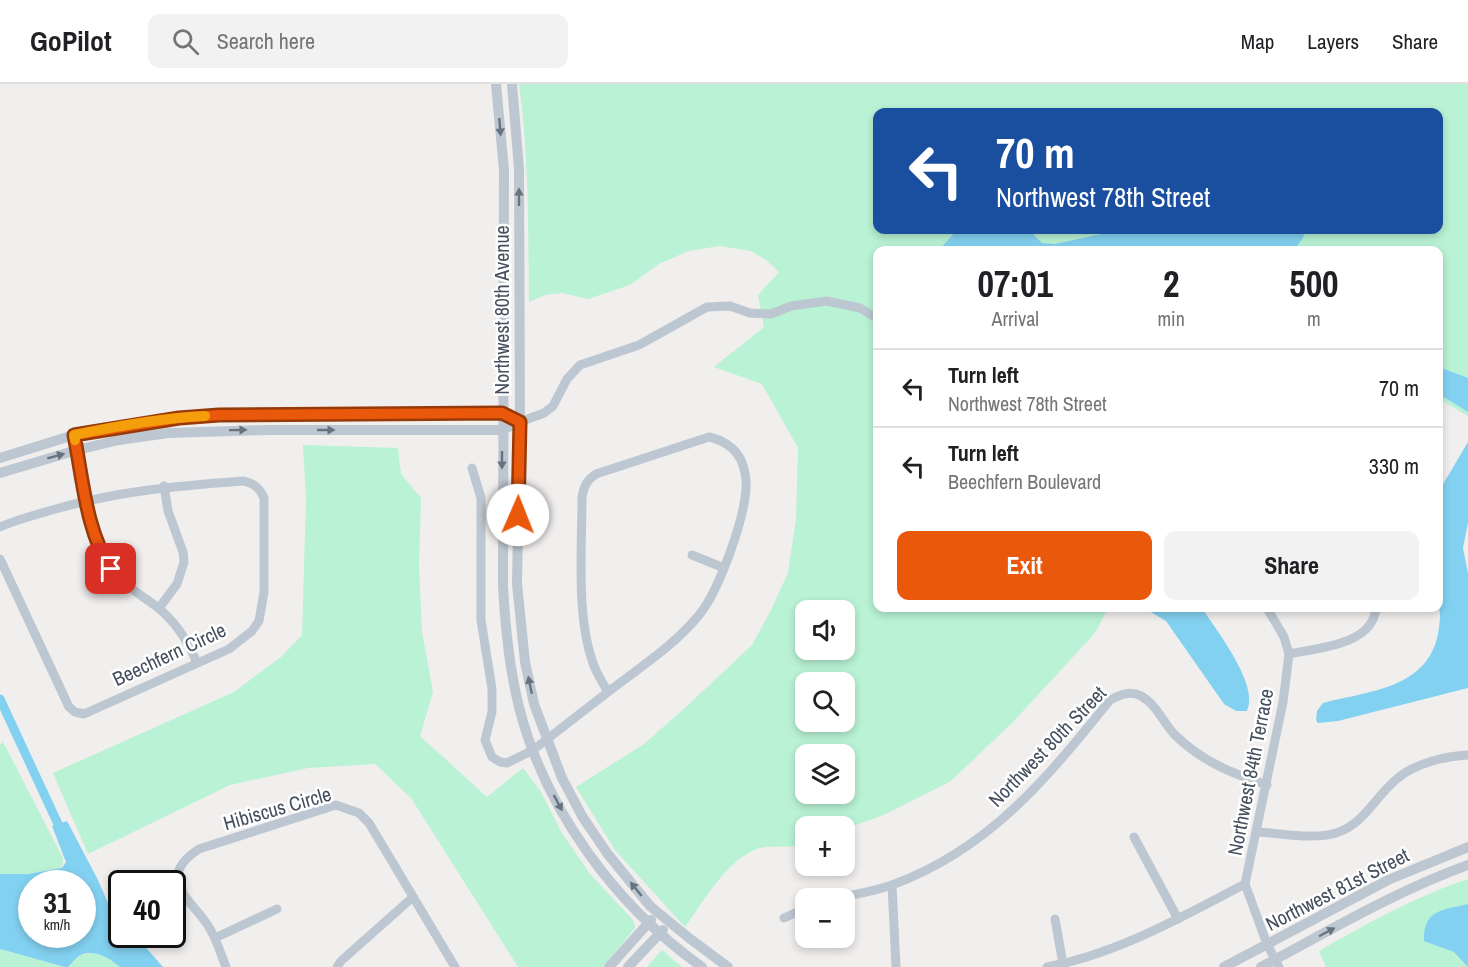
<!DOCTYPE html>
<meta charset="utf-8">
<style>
:root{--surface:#fff;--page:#f2f2f2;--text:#202124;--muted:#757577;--line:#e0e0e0;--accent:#ea580c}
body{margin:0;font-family:"Archivo Narrow",sans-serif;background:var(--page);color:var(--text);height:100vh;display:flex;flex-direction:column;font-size:22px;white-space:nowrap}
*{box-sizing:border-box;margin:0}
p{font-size:20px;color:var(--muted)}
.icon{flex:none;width:33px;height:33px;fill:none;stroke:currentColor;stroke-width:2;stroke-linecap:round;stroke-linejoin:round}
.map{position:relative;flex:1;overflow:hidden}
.sheet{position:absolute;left:873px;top:162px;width:570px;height:366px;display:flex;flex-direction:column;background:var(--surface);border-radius:12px;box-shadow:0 3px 9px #0003}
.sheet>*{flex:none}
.guide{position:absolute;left:873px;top:24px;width:570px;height:126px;border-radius:12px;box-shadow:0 3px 9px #0003;background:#1a4fa0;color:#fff;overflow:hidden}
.controls{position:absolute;left:795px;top:516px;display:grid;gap:12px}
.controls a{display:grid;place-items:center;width:60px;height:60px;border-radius:12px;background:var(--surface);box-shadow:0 3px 9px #0003;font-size:30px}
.speed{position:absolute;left:18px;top:786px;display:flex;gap:12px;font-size:30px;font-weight:700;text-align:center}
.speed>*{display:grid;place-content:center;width:78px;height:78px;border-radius:50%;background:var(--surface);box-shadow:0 3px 9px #0003;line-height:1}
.speed small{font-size:15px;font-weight:400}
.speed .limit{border:3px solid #111;border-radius:9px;background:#fff;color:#111}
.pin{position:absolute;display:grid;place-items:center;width:51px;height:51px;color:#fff;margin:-26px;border-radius:12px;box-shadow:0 3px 9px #0006}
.me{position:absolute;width:66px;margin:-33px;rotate:1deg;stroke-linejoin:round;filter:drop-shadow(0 0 4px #0008)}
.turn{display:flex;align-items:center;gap:21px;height:126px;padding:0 24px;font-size:27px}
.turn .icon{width:78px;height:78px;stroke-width:2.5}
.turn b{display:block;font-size:42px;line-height:51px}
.eta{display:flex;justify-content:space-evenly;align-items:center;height:102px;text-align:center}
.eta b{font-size:36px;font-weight:700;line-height:42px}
.button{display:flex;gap:12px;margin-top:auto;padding:12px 24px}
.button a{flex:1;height:69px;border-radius:12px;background:var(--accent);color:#fff;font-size:24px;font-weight:700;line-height:69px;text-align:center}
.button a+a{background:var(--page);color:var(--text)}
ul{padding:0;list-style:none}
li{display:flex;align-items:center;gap:18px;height:78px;padding:0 24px;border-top:2px solid var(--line)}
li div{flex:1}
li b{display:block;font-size:22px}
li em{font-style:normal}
header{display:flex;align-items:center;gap:36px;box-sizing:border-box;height:84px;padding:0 30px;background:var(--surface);border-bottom:2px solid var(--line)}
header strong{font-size:28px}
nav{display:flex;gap:33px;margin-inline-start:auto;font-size:21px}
.search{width:420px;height:54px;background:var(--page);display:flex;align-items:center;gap:15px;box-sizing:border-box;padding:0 21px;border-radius:12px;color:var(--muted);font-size:22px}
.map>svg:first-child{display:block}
.green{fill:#b9f2d4;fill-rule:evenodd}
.water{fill:#83d1f1;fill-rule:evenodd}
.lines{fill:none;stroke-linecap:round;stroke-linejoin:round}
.canal{stroke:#83d1f1;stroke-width:9}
.minor{stroke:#bdc7d1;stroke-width:9}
.tertiary{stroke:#bdc7d1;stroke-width:10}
.oneway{fill:#697380}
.route-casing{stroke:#983908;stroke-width:15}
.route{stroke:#ea580c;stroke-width:10}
.slow{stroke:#f59e0b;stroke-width:10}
.labels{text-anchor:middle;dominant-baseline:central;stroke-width:5;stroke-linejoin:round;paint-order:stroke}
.street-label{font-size:20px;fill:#454f5d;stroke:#fff}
</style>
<header>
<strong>GoPilot</strong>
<div class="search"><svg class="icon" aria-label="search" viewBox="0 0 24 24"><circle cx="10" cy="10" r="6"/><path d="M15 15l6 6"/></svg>Search here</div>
<nav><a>Map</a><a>Layers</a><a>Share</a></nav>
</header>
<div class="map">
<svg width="1468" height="883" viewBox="0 0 1468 883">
<rect width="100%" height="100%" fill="#f1eeee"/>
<g class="green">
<path d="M519,0H1468V332L1439,315L1438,166H878V524H1108L1095,549L1013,638L951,697L886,730L845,745L844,742H806L805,760C790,765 766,760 754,766C723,781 704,817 685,843L615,766L576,703L644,660L687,622L752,561L771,526L788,489L796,435L798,364L762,300L714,283L764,243L758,211L779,188L766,176L751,167L720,162L688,167L659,180L630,201L588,215L562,209L545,211L529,218C528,145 529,72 519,0ZM878,28H1438V146H878ZM806,526H844V566H806ZM806,598H844V638H806ZM806,670H844V710H806Z"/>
<path d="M303,361L398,364L401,390L421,414L419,480L422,548L433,608L420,652L487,713L523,684L541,708L562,749L590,790L633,836L635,844L603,883H518L411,714L375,680L308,684L230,701L88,770L53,689L234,608L281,573L302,551L306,416Z"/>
<path d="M3,658L63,774L62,784L28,790H0V661Z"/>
<path d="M1468,795V883H1326L1319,867C1366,840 1416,812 1468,795Z"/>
<path d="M0,865L65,883H0Z"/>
<path d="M662,866L682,883H647Z"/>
<path d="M93,869L111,875L120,883H68L80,871Z"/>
</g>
<g class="water">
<path d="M957,146H1029L1042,159L1055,160L1120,146H1305L1303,154L1294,166H939Z"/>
<path d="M1439,283L1468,294V328L1439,310Z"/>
<path d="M1468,358V439L1463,464L1468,489V604L1338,637L1318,639L1316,636L1317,627L1323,619C1368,607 1427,605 1438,550C1440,538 1441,529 1438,518L1439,407Z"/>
<path d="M1144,524H1202C1216,546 1260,601 1247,627H1236L1224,620L1166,537Z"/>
<path d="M67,737L98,796L108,819L121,835L122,850L135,851L163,883H120C110,874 92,864 79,872C75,875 71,880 68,883H65L0,865V790H28L62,784L66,778L52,742ZM32,800H82V850H32Z"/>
<path d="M1468,820V883L1454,868L1424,857C1423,825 1444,826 1468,820Z"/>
</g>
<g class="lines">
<path class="canal" d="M0,615L58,740"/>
<g class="minor">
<path d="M520,338L544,329L553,322L567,295L580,281L639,261L707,223L730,222L750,229L771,230L791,222L827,217L860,224L878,235"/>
<path d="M74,351C82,390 87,454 111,485C124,501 141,511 157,523C176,538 188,557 197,579"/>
<path d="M472,384L481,414V536L492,605V628L485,656L492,673L500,678L507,679L533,666L608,608C603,599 596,589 593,579C576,532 582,463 582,413C584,402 587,396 596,390L709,353C723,356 734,363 741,376C744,383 747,395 746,403C745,434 719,507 699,531C675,561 639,584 608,608"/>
<path d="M0,443C16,436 35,431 52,426C117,407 176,402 243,397C254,399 260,404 264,414V508L259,537L252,547L229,565L84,630L75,628L69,623L0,475"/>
<path d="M692,471L724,484"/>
<path d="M159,524L177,500L184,478L183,468L168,427L164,402"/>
<path d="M1267,524L1284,553L1289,570L1283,618L1245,800L1267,860L1279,883"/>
<path d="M1289,570C1318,564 1373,561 1376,524"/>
<path d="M1257,748C1282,749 1312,756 1336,749C1364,741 1376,711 1398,694C1416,679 1446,672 1468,671"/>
<path d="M1134,753L1178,835"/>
<path d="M892,801L896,883"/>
<path d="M839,814C856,810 875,807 892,801C990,765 1047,694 1110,616C1120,611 1130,606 1141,612C1156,620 1163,638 1174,650C1201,677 1231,689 1267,701"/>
<path d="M784,834L806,824"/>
<path d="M1055,835L1063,880"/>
<path d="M215,854L277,825"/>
<path d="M226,883C220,868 216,853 207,840C188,813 156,793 199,765L336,721L359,729L369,739L455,883"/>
<path d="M337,883L341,877L413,813"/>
<path d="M1047,883C1119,869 1181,833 1245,800"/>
</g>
<g class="tertiary">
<path d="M496,0L504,86L503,501C505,541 509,583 519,623C545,726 616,822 702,883"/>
<path d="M512,0L519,85L520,338L517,500L525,578L534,620L562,694L582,732L607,769L650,822L689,854L728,883"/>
<path d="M0,374L74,351L179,334L267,330L502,329L520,338"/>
<path d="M0,389L77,366L119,356L168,349L267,346H502L520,338"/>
<path d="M609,883L651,836"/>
<path d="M628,883L663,846"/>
<path d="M1224,883L1388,796L1468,763"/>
<path d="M1261,883C1329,847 1396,807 1468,781"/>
</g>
</g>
<defs><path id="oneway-solid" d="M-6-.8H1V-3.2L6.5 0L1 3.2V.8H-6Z" transform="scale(1.5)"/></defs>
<g class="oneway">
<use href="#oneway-solid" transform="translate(500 43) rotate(85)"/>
<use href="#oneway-solid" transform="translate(519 113) rotate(-90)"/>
<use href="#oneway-solid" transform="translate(238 346) rotate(-1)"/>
<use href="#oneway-solid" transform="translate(326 346)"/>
<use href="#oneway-solid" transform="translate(56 372) rotate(-15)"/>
<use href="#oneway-solid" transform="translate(502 376) rotate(90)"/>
<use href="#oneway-solid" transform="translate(530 601) rotate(-102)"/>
<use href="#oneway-solid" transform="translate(558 719) rotate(62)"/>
<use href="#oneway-solid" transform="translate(636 805) rotate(-129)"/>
<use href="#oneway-solid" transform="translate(1327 848) rotate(-28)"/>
</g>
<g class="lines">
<g class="route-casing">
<path id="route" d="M111,485C86,447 83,396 74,351L179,334L219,331L502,329L520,338L518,431"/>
</g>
<use href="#route" class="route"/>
<path class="slow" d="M75,356L74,351C117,342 161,334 205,332"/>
</g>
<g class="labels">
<g class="street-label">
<text transform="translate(501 226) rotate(-90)">Northwest 80th Avenue</text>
<text transform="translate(169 570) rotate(-25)">Beechfern Circle</text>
<text transform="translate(1047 662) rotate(-46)">Northwest 80th Street</text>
<text transform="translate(1250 688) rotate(-79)">Northwest 84th Terrace</text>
<text transform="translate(277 724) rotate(-16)">Hibiscus Circle</text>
<text transform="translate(1337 805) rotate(-27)">Northwest 81st Street</text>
</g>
</g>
</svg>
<div class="controls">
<a><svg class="icon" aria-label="sound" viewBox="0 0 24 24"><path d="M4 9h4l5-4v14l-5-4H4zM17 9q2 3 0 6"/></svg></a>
<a><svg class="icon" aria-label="search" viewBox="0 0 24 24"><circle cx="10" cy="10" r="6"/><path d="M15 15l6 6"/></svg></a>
<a><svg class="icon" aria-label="layers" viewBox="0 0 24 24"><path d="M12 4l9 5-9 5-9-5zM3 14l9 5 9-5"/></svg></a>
<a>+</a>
<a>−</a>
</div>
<div class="speed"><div>31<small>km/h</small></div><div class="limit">40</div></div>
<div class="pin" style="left:111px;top:485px;background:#d93025"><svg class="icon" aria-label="arrive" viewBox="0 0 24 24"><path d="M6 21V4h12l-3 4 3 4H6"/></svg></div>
<svg class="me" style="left:518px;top:431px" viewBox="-20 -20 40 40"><circle r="19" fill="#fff"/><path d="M0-13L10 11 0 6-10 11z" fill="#ea580c"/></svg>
<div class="guide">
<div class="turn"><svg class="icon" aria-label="left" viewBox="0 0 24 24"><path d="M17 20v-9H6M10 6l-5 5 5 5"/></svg><div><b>70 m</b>Northwest 78th Street</div></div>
</div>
<section class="sheet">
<div class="eta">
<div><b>07:01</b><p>Arrival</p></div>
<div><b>2</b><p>min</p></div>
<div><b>500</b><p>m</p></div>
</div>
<ul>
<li><svg class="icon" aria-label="left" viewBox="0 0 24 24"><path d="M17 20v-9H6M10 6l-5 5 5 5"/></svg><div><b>Turn left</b><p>Northwest 78th Street</p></div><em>70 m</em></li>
<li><svg class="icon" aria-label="left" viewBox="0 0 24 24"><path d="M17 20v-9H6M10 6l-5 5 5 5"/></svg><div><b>Turn left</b><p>Beechfern Boulevard</p></div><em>330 m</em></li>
</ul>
<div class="button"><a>Exit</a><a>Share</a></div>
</section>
</div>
